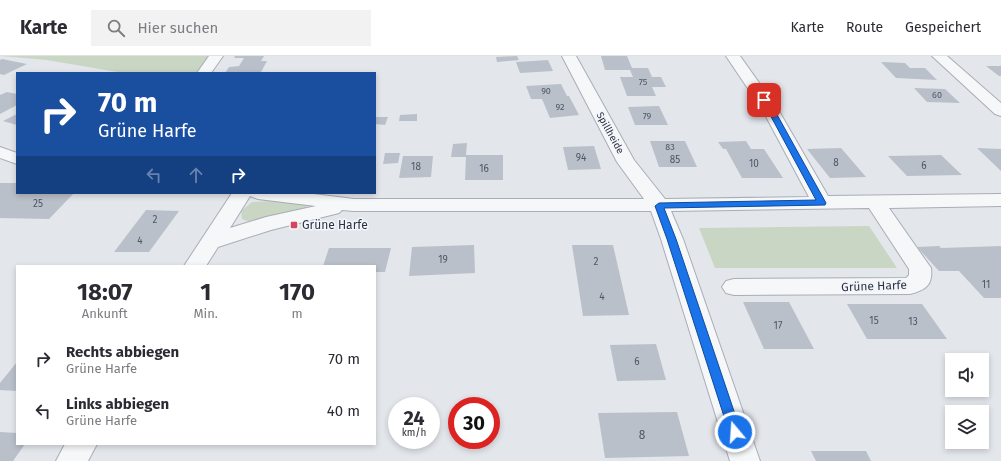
<!DOCTYPE html>
<html lang="de">
<meta charset="utf-8">
<style>
:root{--surface:#fff;--page:#f2f2f3;--text:#2b2b33;--muted:#7c7c81;--line:#e1e1e2}
body{margin:0;font-family:"Fira Sans",sans-serif;background:var(--page);color:var(--text);height:100vh;display:flex;flex-direction:column;font-size:15px;white-space:nowrap}
*{box-sizing:border-box;margin:0}
p{font-size:13px;color:var(--muted)}
.icon{flex:none;width:22px;height:22px;fill:none;stroke:currentColor;stroke-width:2;stroke-linecap:round;stroke-linejoin:round}
.map{position:relative;flex:1;overflow:hidden}
.drawer{position:absolute;left:16px;top:209px;width:360px;height:180px;display:flex;flex-direction:column;background:var(--surface);border-radius:0px;box-shadow:0 2px 6px #0003}
.drawer>*{flex:none}
.top-card{position:absolute;left:16px;top:16px;width:360px;height:122px;border-radius:0px;box-shadow:0 2px 6px #0003;background:#1a4fa0;color:#fff;overflow:hidden}
.controls{position:absolute;left:945px;top:297px;display:grid;gap:8px}
.controls a{display:grid;place-items:center;width:44px;height:44px;border-radius:0px;background:var(--surface);box-shadow:0 2px 6px #0003;font-size:20px}
.speed{position:absolute;left:388px;top:341px;display:flex;gap:8px;font-size:20px;font-weight:700;text-align:center}
.speed>*{display:grid;place-content:center;width:52px;height:52px;border-radius:50%;background:var(--surface);box-shadow:0 2px 6px #0003;line-height:1}
.speed small{font-size:10px;font-weight:400}
.speed .limit{border:6px solid #d22;background:#fff;color:#111}
.pin{position:absolute;display:grid;place-items:center;width:34px;height:34px;color:#fff;margin:-17px;border-radius:8px;box-shadow:0 2px 6px #0006}
.me{position:absolute;width:44px;margin:-22px;rotate:342deg;stroke-linejoin:round;filter:drop-shadow(0 0 3px #0008)}
.turn{display:flex;align-items:center;gap:14px;height:84px;padding:0 16px;font-size:18px}
.turn .icon{width:52px;height:52px;stroke-width:2.5}
.turn b{display:block;font-size:28px;line-height:34px}
.lanes{display:flex;align-items:center;height:38px;padding:0 16px;background:#0003;justify-content:center;gap:20px;direction:ltr}
.lanes .off{opacity:.35}
.eta{display:flex;justify-content:space-evenly;align-items:center;height:68px;text-align:center}
.eta b{font-size:24px;font-weight:700;line-height:28px}
ul{padding:0;list-style:none}
li{display:flex;align-items:center;gap:12px;height:52px;padding:0 16px}
li div{flex:1}
li b{display:block;font-size:15px}
li em{font-style:normal}
header{display:flex;align-items:center;gap:24px;box-sizing:border-box;height:56px;padding:0 20px;background:var(--surface);border-bottom:1px solid var(--line)}
header strong{font-size:19px}
nav{display:flex;gap:22px;margin-inline-start:auto;font-size:14px}
.search{width:280px;height:36px;background:var(--page);display:flex;align-items:center;gap:10px;box-sizing:border-box;padding:0 14px;border-radius:0px;color:var(--muted);font-size:15px}
.map>svg:first-child{display:block}
.green{fill:#c9d6c4}
.building{fill:#bac0ca}
.lines{fill:none;stroke-linecap:round;stroke-linejoin:round}
.minor-casing{stroke:#a8adb6;stroke-width:2}
.minor{fill:#f6f7f9;fill-rule:evenodd}
.route{fill:#1a73e8;stroke:#114b97}
.poi-dot{fill:#d4455e;stroke:#f3f5f9;stroke-width:1.5}
.labels{text-anchor:middle;dominant-baseline:central;stroke-width:3;stroke-linejoin:round;paint-order:stroke}
.far-number-label{font-size:9px;fill:#4e5766}
.far-street-label{font-size:10px;fill:#2a3445;stroke:#f3f5f9}
.number-label{font-size:10px;fill:#4e5766}
.poi-label{font-size:12px;fill:#2a3445;stroke:#f3f5f9;text-anchor:start}
.street-label{font-size:12px;fill:#2a3445;stroke:#f3f5f9}
.near-number-label{font-size:12px;fill:#4e5766}
</style>
<header>
<strong>Karte</strong>
<div class="search"><svg class="icon" aria-label="search" viewBox="0 0 24 24"><circle cx="10" cy="10" r="6"/><path d="M15 15l6 6"/></svg>Hier suchen</div>
<nav><a>Karte</a><a>Route</a><a>Gespeichert</a></nav>
</header>
<div class="map">
<svg width="1001" height="405" viewBox="0 0 1001 405">
<rect width="100%" height="100%" fill="#e3e6eb"/>
<g class="green">
<path d="M1,0H212L199,17H123L47,4Z"/>
<path d="M272,145L307,149L306,153L252,167L242,163L241,155L252,146Z"/>
<path d="M869,170L897,212H715L699,172Z"/>
</g>
<g class="building">
<path d="M235,0H264L261,5H267L261,16L225,17L229,11L239,10L244,2H234Z"/>
<path d="M517,0L519,4L497,6L496,1Z"/>
<path d="M601,0H627L632,12H648L652,21H661L666,31H652L656,40H627L620,21H633L630,14H605Z"/>
<path d="M2,3L27,8L4,19L0,18V4Z"/>
<path d="M548,4L553,15L520,17L516,6Z"/>
<path d="M881,6L905,7L910,12H925L937,24L896,22Z"/>
<path d="M986,10H1001V20H999Z"/>
<path d="M561,28L567,40H569L579,59L550,62L542,43H531L526,30Z"/>
<path d="M914,32L945,33L960,47L927,46Z"/>
<path d="M7,36L17,38V49L0,58V39Z"/>
<path d="M659,50L668,69H635L628,51Z"/>
<path d="M17,58V69L3,65Z"/>
<path d="M417,58V65H399L400,59Z"/>
<path d="M375,61H388L385,69L375,68Z"/>
<path d="M650,85H685L697,111H659Z"/>
<path d="M746,85L751,93H764L783,122H742L726,93H723L718,86Z"/>
<path d="M467,87L466,99H503V124H465L466,101H451L453,88Z"/>
<path d="M594,90L601,113L568,114L563,91Z"/>
<path d="M841,92L866,121L830,122L807,93Z"/>
<path d="M977,92L1001,93V115Z"/>
<path d="M385,97H400L398,107L383,108Z"/>
<path d="M941,99L962,119L907,120L888,100Z"/>
<path d="M403,100H433L431,121L399,122Z"/>
<path d="M0,127H17V137H74L49,163L0,162Z"/>
<path d="M146,154L179,155L149,196H114Z"/>
<path d="M474,189L475,217L409,220L412,191Z"/>
<path d="M572,189H613L629,259L583,260Z"/>
<path d="M939,190L941,192L1001,190V242H984L959,215H939L917,191Z"/>
<path d="M329,192H391L385,216H375V210H323Z"/>
<path d="M743,246H789L814,293H764Z"/>
<path d="M847,248H922L947,283H867Z"/>
<path d="M656,288L666,324L617,325L610,289Z"/>
<path d="M17,306V335L0,334V327Z"/>
<path d="M677,356L689,400L605,402L598,357Z"/>
<path d="M0,376L17,377V388H25L13,405H0Z"/>
<path d="M811,395H866L871,405H816Z"/>
</g>
<g class="lines">
<g class="minor-casing">
<g id="minor">
<path d="M209,0H223L211,17H197Z"/>
<path d="M562,0H576L634,104L665,143L809,141L763,55L726,0H740L779,55L828,140L1001,138V150L889,152L931,212C933,229 926,234 910,238L734,239L726,237L722,231L726,225L734,223L906,222L909,219V213L869,152L671,155L683,183L760,405H730L661,183L651,155H354L342,154L339,157L271,174L218,191L206,210H184L232,137H306L354,143H644L617,106ZM250,140L258,143L316,150L266,161L230,172Z"/>
<path d="M932,0H947L1001,47V60L995,58Z"/>
<path d="M0,91L17,97V108L0,102Z"/>
<path d="M65,388H97L88,405H56Z"/>
</g>
</g>
<use href="#minor" class="minor"/>
</g>
<path class="route" d="M762,43H766L775,55L826,147L825,149L664,152L676,183L741,376L740,380L735,381L731,380L729,376L667,183L655,150L659,147L816,144L768,55L761,44Z"/>
<rect class="poi-dot" x="290" y="165" width="8" height="8" rx="2"/>
<g class="labels">
<g class="far-number-label">
<text x="643" y="26">75</text>
<text x="546" y="35">90</text>
<text x="937" y="39">60</text>
<text x="560" y="51">92</text>
<text x="647" y="60">79</text>
<text x="670" y="91">83</text>
</g>
<g class="far-street-label">
<text transform="translate(610 77) rotate(61)">Spillheide</text>
</g>
<g class="number-label">
<text x="581" y="102">94</text>
<text x="675" y="104">85</text>
<text x="836" y="107">8</text>
<text x="754" y="108">10</text>
<text x="924" y="110">6</text>
<text x="416" y="111">18</text>
<text x="484" y="113">16</text>
<text x="38" y="148">25</text>
<text x="155" y="164">2</text>
<text x="140" y="185">4</text>
<text x="443" y="204">19</text>
<text x="596" y="206">2</text>
<text x="986" y="229">11</text>
<text x="602" y="241">4</text>
<text x="874" y="265">15</text>
<text x="913" y="266">13</text>
<text x="778" y="270">17</text>
<text x="637" y="306">6</text>
</g>
<g class="poi-label">
<text x="302" y="169">Grüne Harfe</text>
</g>
<g class="street-label">
<text transform="translate(874 230) rotate(-2)">Grüne Harfe</text>
</g>
<g class="near-number-label">
<text x="642" y="379">8</text>
</g>
</g>
</svg>
<div class="controls">
<a><svg class="icon" aria-label="sound" viewBox="0 0 24 24"><path d="M4 9h4l5-4v14l-5-4H4zM17 9q2 3 0 6"/></svg></a>
<a><svg class="icon" aria-label="layers" viewBox="0 0 24 24"><path d="M12 4l9 5-9 5-9-5zM3 14l9 5 9-5"/></svg></a>
</div>
<div class="speed"><div>24<small>km/h</small></div><div class="limit">30</div></div>
<div class="pin" style="left:764px;top:44px;background:#d93025"><svg class="icon" aria-label="arrive" viewBox="0 0 24 24"><path d="M6 21V4h12l-3 4 3 4H6"/></svg></div>
<svg class="me" style="left:735px;top:376px" viewBox="-20 -20 40 40"><circle r="17" fill="#1a73e8" stroke="#fff" stroke-width="3"/><path d="M0-11L8 9 0 5-8 9z" fill="#fff"/></svg>
<div class="top-card">
<div class="turn"><svg class="icon" aria-label="right" viewBox="0 0 24 24"><path d="M7 20v-9h11M14 6l5 5-5 5"/></svg><div><b>70 m</b>Grüne Harfe</div></div>
<div class="lanes"><svg class="icon off" aria-label="left" viewBox="0 0 24 24"><path d="M17 20v-9H6M10 6l-5 5 5 5"/></svg><svg class="icon off" aria-label="ahead" viewBox="0 0 24 24"><path d="M12 20V5M6 11l6-6 6 6"/></svg><svg class="icon" aria-label="right" viewBox="0 0 24 24"><path d="M7 20v-9h11M14 6l5 5-5 5"/></svg></div>
</div>
<section class="drawer">
<div class="eta">
<div><b>18:07</b><p>Ankunft</p></div>
<div><b>1</b><p>Min.</p></div>
<div><b>170</b><p>m</p></div>
</div>
<ul>
<li><svg class="icon" aria-label="right" viewBox="0 0 24 24"><path d="M7 20v-9h11M14 6l5 5-5 5"/></svg><div><b>Rechts abbiegen</b><p>Grüne Harfe</p></div><em>70 m</em></li>
<li><svg class="icon" aria-label="left" viewBox="0 0 24 24"><path d="M17 20v-9H6M10 6l-5 5 5 5"/></svg><div><b>Links abbiegen</b><p>Grüne Harfe</p></div><em>40 m</em></li>
</ul>
</section>
</div>
